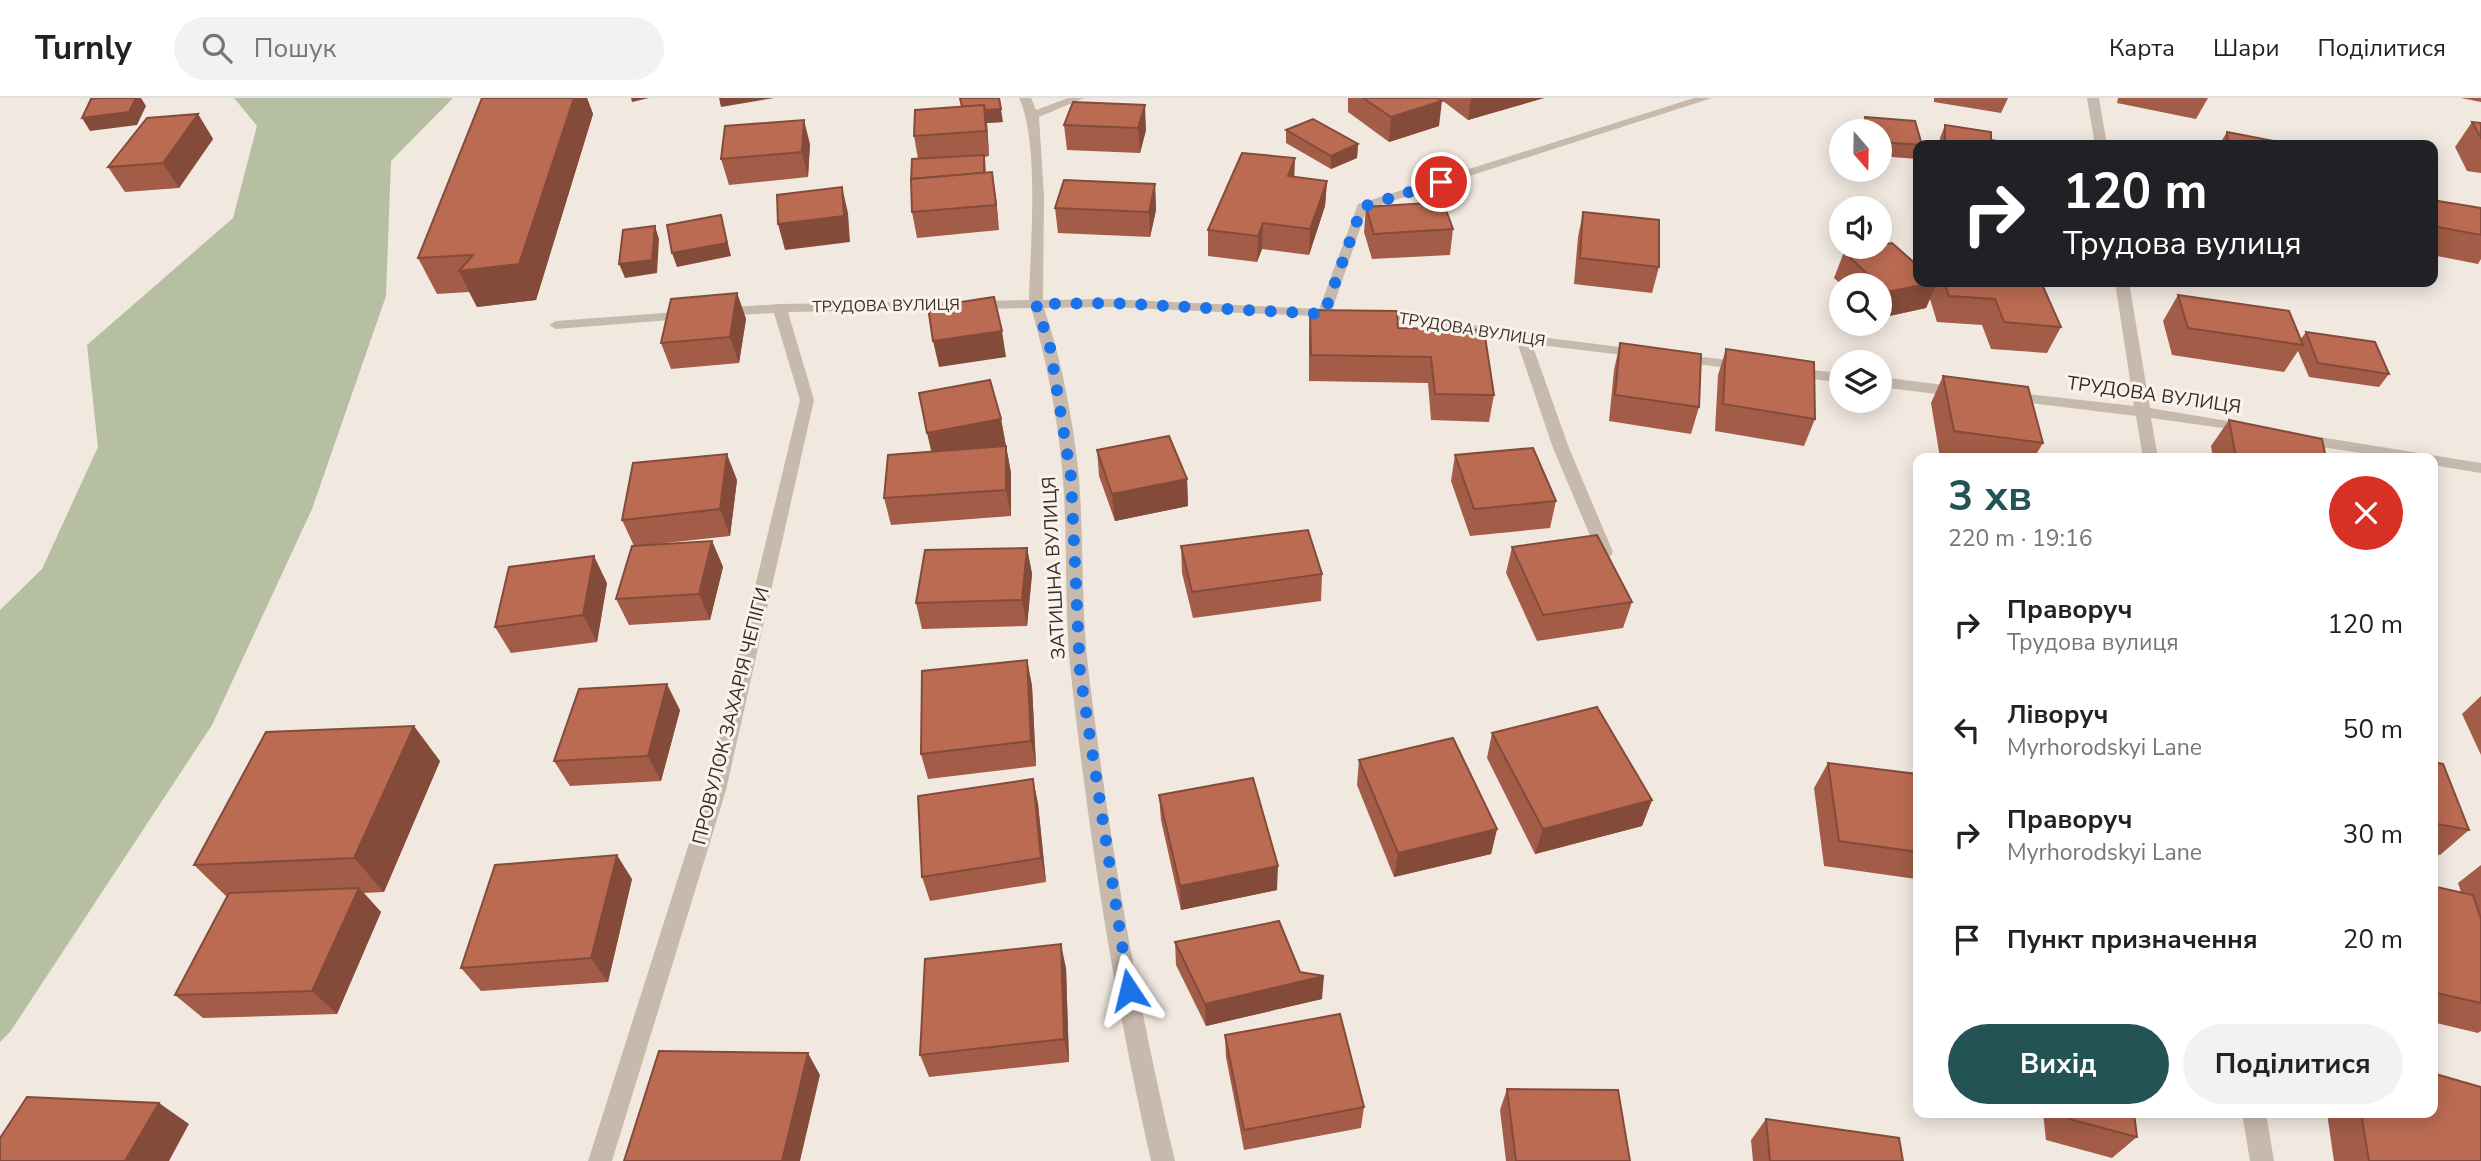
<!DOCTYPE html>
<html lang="uk">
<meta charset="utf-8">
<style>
:root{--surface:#fff;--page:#f2f2f2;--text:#222;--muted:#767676;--line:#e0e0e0;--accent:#235355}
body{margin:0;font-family:"Nunito Sans",sans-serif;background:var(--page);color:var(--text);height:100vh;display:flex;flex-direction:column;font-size:26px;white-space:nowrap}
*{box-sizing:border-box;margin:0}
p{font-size:23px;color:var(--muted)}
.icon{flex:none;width:38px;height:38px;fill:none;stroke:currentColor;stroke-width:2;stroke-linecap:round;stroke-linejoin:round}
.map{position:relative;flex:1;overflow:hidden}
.details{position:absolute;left:1913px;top:355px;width:525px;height:665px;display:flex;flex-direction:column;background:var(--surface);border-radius:14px;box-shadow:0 4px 18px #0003}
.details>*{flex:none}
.banner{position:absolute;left:1913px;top:42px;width:525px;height:147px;border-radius:14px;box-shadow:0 4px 18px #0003;background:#202124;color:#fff;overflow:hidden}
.needle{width:46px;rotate:160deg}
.controls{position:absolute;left:1829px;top:21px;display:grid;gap:14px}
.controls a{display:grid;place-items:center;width:63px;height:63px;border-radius:50%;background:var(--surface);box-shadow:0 4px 18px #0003;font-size:35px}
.pin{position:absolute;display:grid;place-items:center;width:60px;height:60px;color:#fff;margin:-30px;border:4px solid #fff;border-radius:50%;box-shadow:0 2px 7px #0007}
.me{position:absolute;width:77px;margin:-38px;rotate:350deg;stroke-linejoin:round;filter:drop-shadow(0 0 5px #0008)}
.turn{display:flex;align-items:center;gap:24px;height:147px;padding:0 35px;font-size:32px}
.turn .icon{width:91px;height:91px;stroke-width:2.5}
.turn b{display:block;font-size:49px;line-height:60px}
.round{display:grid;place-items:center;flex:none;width:74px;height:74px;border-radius:37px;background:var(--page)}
.head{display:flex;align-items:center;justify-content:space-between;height:119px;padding:0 35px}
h1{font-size:42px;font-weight:700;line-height:52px;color:var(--accent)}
.button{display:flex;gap:14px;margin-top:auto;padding:14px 35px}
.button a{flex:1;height:80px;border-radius:42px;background:var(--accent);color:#fff;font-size:28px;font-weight:700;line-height:80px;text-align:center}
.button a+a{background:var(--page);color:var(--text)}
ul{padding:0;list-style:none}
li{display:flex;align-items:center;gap:21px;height:105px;padding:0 35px}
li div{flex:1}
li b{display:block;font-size:26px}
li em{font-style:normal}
header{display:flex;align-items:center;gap:42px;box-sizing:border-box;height:98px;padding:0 35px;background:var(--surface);border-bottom:2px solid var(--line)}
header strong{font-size:33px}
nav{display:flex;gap:38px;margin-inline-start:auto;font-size:24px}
.search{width:490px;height:63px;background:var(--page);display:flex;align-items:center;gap:18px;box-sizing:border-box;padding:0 24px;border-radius:38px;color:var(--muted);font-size:26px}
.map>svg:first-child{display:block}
.green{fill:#b6bfa1}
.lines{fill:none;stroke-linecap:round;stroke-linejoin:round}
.minor{fill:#c8b9ad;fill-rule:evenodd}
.wall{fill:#a25c47}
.shaded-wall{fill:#844b3a}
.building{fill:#bc6b53;stroke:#844b3a;stroke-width:2}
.route{stroke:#1a73e8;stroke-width:12;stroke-dasharray:0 21.6}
.labels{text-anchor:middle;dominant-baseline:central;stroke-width:6;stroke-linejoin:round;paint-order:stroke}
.far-street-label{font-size:16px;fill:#372e2b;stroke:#f9f3ec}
.street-label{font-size:19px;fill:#372e2b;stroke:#f9f3ec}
</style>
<header>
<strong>Turnly</strong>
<div class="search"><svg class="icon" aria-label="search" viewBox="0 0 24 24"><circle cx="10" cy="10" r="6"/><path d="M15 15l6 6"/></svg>Пошук</div>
<nav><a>Карта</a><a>Шари</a><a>Поділитися</a></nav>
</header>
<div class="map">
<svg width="2481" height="1063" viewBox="0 0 2481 1063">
<rect width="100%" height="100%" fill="#f1e9e0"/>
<path class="green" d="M234,0H453L391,63L386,198L312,411L212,627L10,934L0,944V512L42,471L98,349L87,247L233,120L257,28Z"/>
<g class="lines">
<g class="minor">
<path d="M1019,0H1031L1036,12L1068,0H1084L1039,19L1044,98L1043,202L1109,201L1319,211L1358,106L1694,0H1712L1367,111L1332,212L1338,216L1336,219L1109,209L1044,210C1062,263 1074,326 1079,381C1084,446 1081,513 1089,577C1109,740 1137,904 1175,1063H1151C1115,904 1089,740 1071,577C1064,513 1068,446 1063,382C1059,326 1047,263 1031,210L788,214L814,302L726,692L612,1063H588L706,692L800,302L774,215L719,218L712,214L719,210L780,206L1029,202C1030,150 1040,45 1019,0Z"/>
<path d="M2087,0H2099L2107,47H2095Z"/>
<path d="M2115,184H2129L2150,310L2246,326L2251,328L2254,331L2251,334L2151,320L2158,360H2143L2136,318L2005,302L2003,299L2010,294L2134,308Z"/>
<path d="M691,213L696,214V220L556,231L549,227L556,223Z"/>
<path d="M1376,214L1412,215L1523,237L1644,252V258L1639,259L1532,246L1569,350L1613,454L1611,458H1599L1597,454L1553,350L1517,244L1412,223L1371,221L1369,218Z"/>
<path d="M1678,256L1744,264L1751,268L1744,272L1673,263V257Z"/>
<path d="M1792,270L1841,275V285L1787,277L1785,274Z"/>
<path d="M1880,279L1961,289L1968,294L1961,299L1880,289Z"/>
<path d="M2301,336L2481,365V375L2432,367V360H2393L2296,345L2293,341Z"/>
<path d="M2242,1015H2266L2274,1063H2250Z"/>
</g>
</g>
<g class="wall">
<path d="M482,0H587L593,16L536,202L477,209L469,194L437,196L418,160Z"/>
<path d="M1348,0H1437L1439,28L1389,44L1348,14Z"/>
<path d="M1439,0H1544L1468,22Z"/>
<path d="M1934,0H2008L2001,15L1934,4Z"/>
<path d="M2118,0H2208L2196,21L2117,5Z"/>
<path d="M2461,0H2481V4Z"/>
<path d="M1073,4L1146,32L1140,55L1067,52L1064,27Z"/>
<path d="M961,9L1003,24L987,25L989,58L985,59L986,75L996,99L999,132L917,140L912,114L918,61L914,38Z"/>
<path d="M198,16L213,41L179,90L125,94L108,69Z"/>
<path d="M1865,19L1918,47L1917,61L1880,58V33H1860Z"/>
<path d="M2472,24L2481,25V75L2467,73L2455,49Z"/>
<path d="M1945,27L1991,42L2010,47H1940V40Z"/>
<path d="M1286,32L1358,46L1357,60L1331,71L1286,45Z"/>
<path d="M2227,34L2295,47H2219Z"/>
<path d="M810,46L808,79L729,87L721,61Z"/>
<path d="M1294,79L1327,83L1325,108L1309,157L1262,151L1257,164L1208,158V132Z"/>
<path d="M1155,86L1156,112L1150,139L1058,135L1055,110Z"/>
<path d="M2432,102L2481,110V161L2478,166L2432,157Z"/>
<path d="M1366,109L1453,131L1450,157L1372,161L1364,134Z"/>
<path d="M1583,114L1659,169L1652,195L1574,186L1578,139Z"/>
<path d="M1844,154L1918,184H2041L2061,229L2047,255L1991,251L1982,227L1937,224L1930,201L1926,210L1880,220V187H1842L1834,180Z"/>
<path d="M737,195L746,221L739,265L671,271L661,245Z"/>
<path d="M2178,197L2300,242L2306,234L2389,276L2379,289L2309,279L2298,253L2284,274L2172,257L2163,223Z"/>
<path d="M1310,212L1398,230L1494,297L1489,324L1431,322L1428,285L1309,283V238Z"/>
<path d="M1620,245L1699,309L1691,336L1609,323L1614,272Z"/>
<path d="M1726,251L1815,321L1804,348L1715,333L1718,277Z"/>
<path d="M1943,278L2043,345L2034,360H1940L1931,305Z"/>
<path d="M919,295L1001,321L1011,375V418L891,427L884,400L932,354Z"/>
<path d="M2229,322L2326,360H2213L2211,348Z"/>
<path d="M1097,352L1187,381L1188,408L1115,423L1099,378Z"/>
<path d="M1455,357L1556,403L1550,430L1470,438L1451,383Z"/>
<path d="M737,382L730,438L647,447L712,443L723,469L710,522L629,527L616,501L634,448L622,422Z"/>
<path d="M1181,448L1322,476L1321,503L1193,520L1182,475Z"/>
<path d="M1512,449L1632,504L1623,530L1537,543L1506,475Z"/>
<path d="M1027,450L1032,476L1027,528L922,531L916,505Z"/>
<path d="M607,485L597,544L511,555L495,529Z"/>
<path d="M1027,562L1032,588L1036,668L928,681L921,656Z"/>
<path d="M2481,598V657L2462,616Z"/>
<path d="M680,612L661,683L570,688L554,663Z"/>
<path d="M1492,635L1652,702L1642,728L1535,756L1487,660Z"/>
<path d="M1359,662L1497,731L1491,756L1394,779L1357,687Z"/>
<path d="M440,663L384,794L364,795L381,814L337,916L203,920L175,897L227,799L194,767Z"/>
<path d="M2432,664L2469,732L2440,757L2432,755Z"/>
<path d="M1828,665L1918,682V778L1916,781L1824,768L1814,690Z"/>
<path d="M1033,681L1038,706L1046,784L930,803L922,779Z"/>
<path d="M1159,697L1277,792L1181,812L1161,722Z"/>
<path d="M2481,767V933L2478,935L2432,924V788L2461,794L2458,785Z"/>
<path d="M632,781L608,884L481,893L461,870Z"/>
<path d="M1175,844L1300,874L1322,901L1206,928L1176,867Z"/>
<path d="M1066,870L1069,964L929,979L920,957Z"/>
<path d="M1225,937L1364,1009L1361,1030L1244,1052L1226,959Z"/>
<path d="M1507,991L1630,1063H1506L1500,1012Z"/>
<path d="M2043,1015H2134L2137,1039L2112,1060L2046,1042Z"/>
<path d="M2327,1015H2432L2481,1063H2334Z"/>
<path d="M1766,1021L1903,1063H1753L1751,1042Z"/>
</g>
<g class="shaded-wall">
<path d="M136,0H141L146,8L137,27L90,33L82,20Z"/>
<path d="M574,0H587L593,16L536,202L477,209L459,173L519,166Z"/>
<path d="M631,0H649L632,4Z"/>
<path d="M719,0H774L721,9Z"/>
<path d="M1471,0H1544L1468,22Z"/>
<path d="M1442,3L1439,28L1389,44L1391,19Z"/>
<path d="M1145,7L1146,32L1140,55L1138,30Z"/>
<path d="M1001,11L1003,24L987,25L989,58L986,33L962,15Z"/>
<path d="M198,16L213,41L179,90L163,65Z"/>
<path d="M804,22L810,46L808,79L802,54Z"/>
<path d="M1358,46L1357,60L1331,71V58Z"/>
<path d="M1295,60L1294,86L1288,78Z"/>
<path d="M992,74L996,99L999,132L996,107Z"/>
<path d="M1327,83L1325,108L1309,157L1310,131Z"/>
<path d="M1155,86L1156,112L1150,139L1149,114Z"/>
<path d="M842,89L848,115L850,144L785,152L778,126Z"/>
<path d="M721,117L731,158L677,169L672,155Z"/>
<path d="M1263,125L1262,151L1257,164L1258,138Z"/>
<path d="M655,128L659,141L657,175L625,180L619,166Z"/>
<path d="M1937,184L1926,210L1880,220V213L1887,194Z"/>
<path d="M737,195L746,221L739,265L730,239Z"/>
<path d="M1002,233L1006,259L939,269L933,243Z"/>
<path d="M1001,321L1006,348L933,361L927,335Z"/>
<path d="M1006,348L1011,375V418L1006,392Z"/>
<path d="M727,356L737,382L730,438L720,411Z"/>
<path d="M1187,381L1188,408L1115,423L1112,396Z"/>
<path d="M712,443L723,469L710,522L699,496Z"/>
<path d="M1027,450L1032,476L1027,528L1022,502Z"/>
<path d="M594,458L607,485L597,544L583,517Z"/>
<path d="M1027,562L1032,588L1036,668L1031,643Z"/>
<path d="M667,586L680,612L661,683L648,658Z"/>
<path d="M414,628L440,663L384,794L354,760Z"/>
<path d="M1033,681L1038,706L1046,784L1041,760Z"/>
<path d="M1652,702L1642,728L1535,756L1543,731Z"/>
<path d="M1497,731L1491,756L1394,779L1398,755Z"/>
<path d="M617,757L632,781L608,884L591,860Z"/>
<path d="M1278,768L1277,792L1181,812L1180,788Z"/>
<path d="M359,790L381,814L337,916L312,893Z"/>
<path d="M1061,846L1066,870L1069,964L1064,941Z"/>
<path d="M1324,878L1322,901L1206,928L1205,906Z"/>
<path d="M808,955L820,977L800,1063H782Z"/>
<path d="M159,1005L189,1026L169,1063H125Z"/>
</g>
<g class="building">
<path d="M100,0H136L129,14L82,20L91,1Z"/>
<path d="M482,0H574L519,166L459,173L473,157L418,160Z"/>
<path d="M960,0H999L1001,11L985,12L984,7L962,9Z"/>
<path d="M1363,0H1437L1442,3L1391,19Z"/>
<path d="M1073,4L1145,7L1138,30L1064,27Z"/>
<path d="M984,7L986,33L914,38L915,12Z"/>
<path d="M198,16L163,65L108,69L147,20Z"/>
<path d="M1865,19L1915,23L1922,47L1880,44V33H1868Z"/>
<path d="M1313,21L1358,46L1331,58L1286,32Z"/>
<path d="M804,22L802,54L721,61L725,28Z"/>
<path d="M2472,24L2481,25V40Z"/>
<path d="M1945,27L1991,34V42L2009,45L2010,47H1945Z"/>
<path d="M2227,34L2295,47H2228Z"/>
<path d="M1242,55L1295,60L1288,78L1327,83L1310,131L1263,125L1258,138L1208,132Z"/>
<path d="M984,57V75L911,81V83L912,61Z"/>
<path d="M992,74L996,107L912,114L911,81Z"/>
<path d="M1064,82L1155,86L1149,114L1055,110Z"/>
<path d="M842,89L844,118L778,126L777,97Z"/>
<path d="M2432,102L2481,110V137L2432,128Z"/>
<path d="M1443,104L1453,131L1374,136L1366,109Z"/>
<path d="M1583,114L1659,122V169L1580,160Z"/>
<path d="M721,117L727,145L672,155L667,127Z"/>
<path d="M655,128L652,162L619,166L623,132Z"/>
<path d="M1892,145L1918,168V184H1937L1887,194L1844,154L1872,149H1880V147Z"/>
<path d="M1944,184H2041L2061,229L2004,224L1995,201L1949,198Z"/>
<path d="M737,195L730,239L661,245L671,201Z"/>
<path d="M2178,197L2289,213L2303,247L2188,230Z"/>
<path d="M994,199L1002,233L933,243L928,209Z"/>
<path d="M1310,212L1397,213L1398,230L1484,232L1494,297L1435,296L1431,259L1311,257Z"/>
<path d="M2306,234L2375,244L2389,276L2318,265Z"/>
<path d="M1620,245L1701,256L1699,309L1615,297Z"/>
<path d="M1726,251L1814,264L1815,321L1723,306Z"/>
<path d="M1943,278L2028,289L2043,345L1954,333Z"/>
<path d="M990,282L1001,321L927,335L919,295Z"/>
<path d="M2229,322L2322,341L2326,360H2236Z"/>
<path d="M1169,338L1187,381L1112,396L1097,352Z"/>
<path d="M1006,348V392L884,400L888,357Z"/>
<path d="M1533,350L1556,403L1474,411L1455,357Z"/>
<path d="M727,356L720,411L622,422L633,365Z"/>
<path d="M1308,432L1322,476L1192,494L1181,448Z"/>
<path d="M1597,437L1632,504L1543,517L1512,449Z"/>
<path d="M712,443L699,496L616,501L632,448Z"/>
<path d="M1027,450L1022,502L916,505L925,452Z"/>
<path d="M594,458L583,517L495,529L509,469Z"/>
<path d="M1027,562L1031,643L921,656L922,573Z"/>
<path d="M667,586L648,658L554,663L579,591Z"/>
<path d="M1597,609L1652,702L1543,731L1492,635Z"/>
<path d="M414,628L354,760L194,767L266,634Z"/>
<path d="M1453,640L1497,731L1398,755L1359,662Z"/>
<path d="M2432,664L2443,666L2469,732L2432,725Z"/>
<path d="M1828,665L1917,676L1918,682V754L1839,743Z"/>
<path d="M1253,680L1278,768L1180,788L1159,697Z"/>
<path d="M1033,681L1041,760L922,779L918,698Z"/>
<path d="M617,757L591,860L461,870L495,767Z"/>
<path d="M2432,788L2473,797L2481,821V905L2432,894Z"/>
<path d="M359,790L312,893L175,897L229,795Z"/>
<path d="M1279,823L1300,874L1324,878L1205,906L1175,844Z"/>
<path d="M1061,846L1064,941L920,957L925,861Z"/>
<path d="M1340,916L1364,1009L1244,1032L1225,937Z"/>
<path d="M659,953L808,955L782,1063H624Z"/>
<path d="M2432,975L2481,989V1063H2369L2361,1015H2432Z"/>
<path d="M1507,991L1618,992L1630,1063H1516Z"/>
<path d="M27,999L159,1005L125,1063H0V1040Z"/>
<path d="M2068,1015H2134L2137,1039L2069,1021Z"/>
<path d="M1766,1021L1899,1040L1903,1063H1770Z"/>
</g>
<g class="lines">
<path class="route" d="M1129,892L1080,575L1071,379L1050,249L1036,206L1110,205L1324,216L1362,109L1441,84"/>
</g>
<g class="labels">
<g class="far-street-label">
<text transform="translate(886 208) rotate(-1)">ТРУДОВА ВУЛИЦЯ</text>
<text transform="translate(1472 232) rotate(9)">ТРУДОВА ВУЛИЦЯ</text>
</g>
<g class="street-label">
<text transform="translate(2154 297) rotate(8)">ТРУДОВА ВУЛИЦЯ</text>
<text transform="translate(1054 470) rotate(-93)">ЗАТИШНА ВУЛИЦЯ</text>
<text transform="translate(731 618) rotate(-76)">ПРОВУЛОК ЗАХАРІЯ ЧЕПІГИ</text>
</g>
</g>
</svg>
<div class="controls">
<a><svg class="needle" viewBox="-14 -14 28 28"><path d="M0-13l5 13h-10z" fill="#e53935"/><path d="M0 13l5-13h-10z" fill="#767676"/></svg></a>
<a><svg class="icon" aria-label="sound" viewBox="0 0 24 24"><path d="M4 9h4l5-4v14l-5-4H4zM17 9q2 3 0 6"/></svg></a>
<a><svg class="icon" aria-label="search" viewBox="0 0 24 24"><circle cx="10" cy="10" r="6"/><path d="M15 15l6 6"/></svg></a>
<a><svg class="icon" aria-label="layers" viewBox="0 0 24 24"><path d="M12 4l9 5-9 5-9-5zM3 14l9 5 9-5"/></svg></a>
</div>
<div class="pin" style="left:1441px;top:84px;background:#d93025"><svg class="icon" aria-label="arrive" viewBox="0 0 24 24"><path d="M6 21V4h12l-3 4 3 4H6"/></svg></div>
<svg class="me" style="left:1129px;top:892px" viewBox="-20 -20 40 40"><path d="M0-17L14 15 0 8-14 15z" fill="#1a73e8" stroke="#fff" stroke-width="4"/></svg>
<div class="banner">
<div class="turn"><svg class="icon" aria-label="right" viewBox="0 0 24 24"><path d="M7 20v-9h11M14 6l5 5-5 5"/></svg><div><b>120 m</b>Трудова вулиця</div></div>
</div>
<section class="details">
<div class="head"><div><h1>3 хв</h1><p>220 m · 19:16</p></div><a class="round" style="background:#d93025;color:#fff"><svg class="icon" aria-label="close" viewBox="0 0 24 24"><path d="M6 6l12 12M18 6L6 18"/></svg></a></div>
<ul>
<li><svg class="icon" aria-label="right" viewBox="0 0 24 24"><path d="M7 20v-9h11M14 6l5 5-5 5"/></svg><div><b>Праворуч</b><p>Трудова вулиця</p></div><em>120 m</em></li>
<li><svg class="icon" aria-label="left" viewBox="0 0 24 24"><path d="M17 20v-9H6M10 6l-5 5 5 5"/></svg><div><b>Ліворуч</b><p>Myrhorodskyi Lane</p></div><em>50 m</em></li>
<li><svg class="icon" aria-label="right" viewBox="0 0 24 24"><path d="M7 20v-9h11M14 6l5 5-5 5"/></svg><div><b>Праворуч</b><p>Myrhorodskyi Lane</p></div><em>30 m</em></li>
<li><svg class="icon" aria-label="arrive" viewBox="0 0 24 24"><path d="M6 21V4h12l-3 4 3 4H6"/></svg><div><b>Пункт призначення</b></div><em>20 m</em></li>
</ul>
<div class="button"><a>Вихід</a><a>Поділитися</a></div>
</section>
</div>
